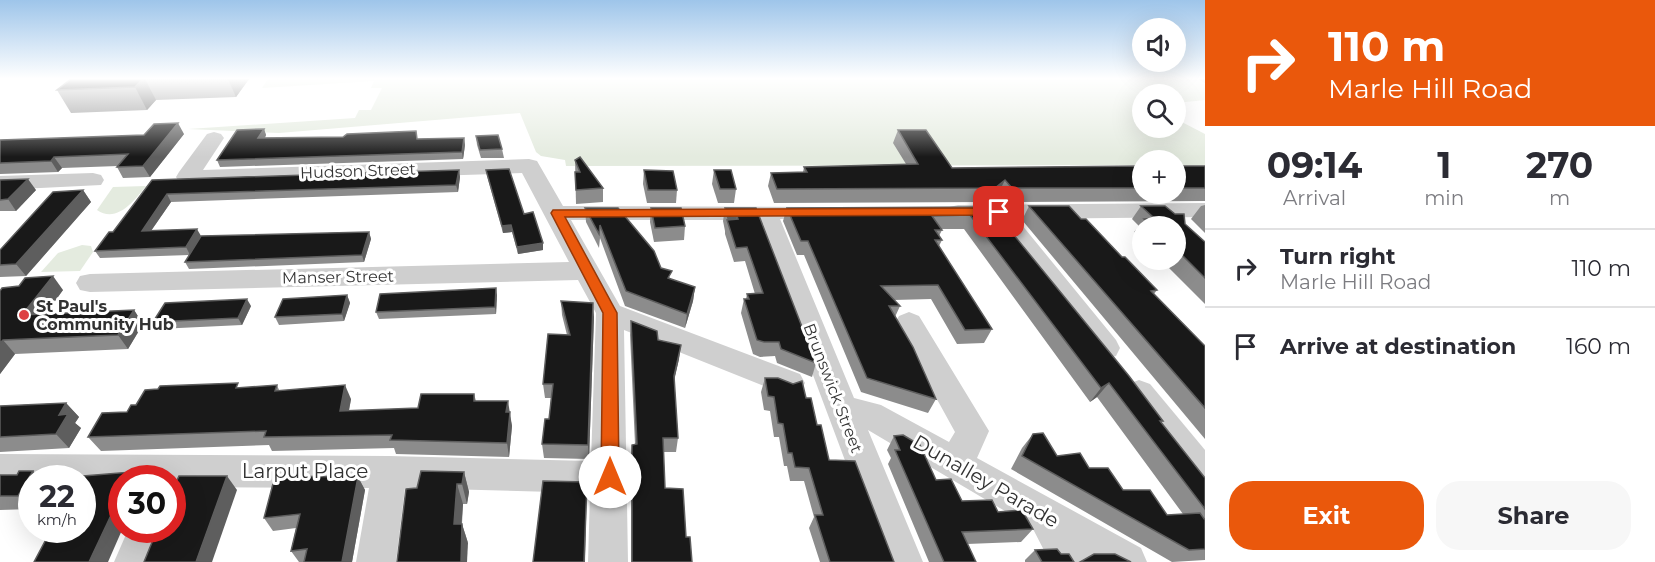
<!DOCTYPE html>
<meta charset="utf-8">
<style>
:root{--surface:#fff;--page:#f7f7f7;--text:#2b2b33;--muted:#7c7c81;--line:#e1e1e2;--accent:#ea580c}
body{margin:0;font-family:Montserrat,sans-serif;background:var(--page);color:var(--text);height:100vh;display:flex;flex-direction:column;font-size:22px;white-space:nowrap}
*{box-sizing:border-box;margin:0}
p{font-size:20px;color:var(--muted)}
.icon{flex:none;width:33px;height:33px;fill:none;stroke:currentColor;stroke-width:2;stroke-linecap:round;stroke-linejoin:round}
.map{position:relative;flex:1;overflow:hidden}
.drawer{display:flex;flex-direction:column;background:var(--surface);width:450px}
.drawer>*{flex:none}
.top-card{background:#ea580c;color:#fff;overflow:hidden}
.buttons{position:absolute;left:1132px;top:18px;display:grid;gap:12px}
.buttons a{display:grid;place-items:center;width:54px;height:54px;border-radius:50%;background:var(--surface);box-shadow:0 6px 24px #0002;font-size:30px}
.speed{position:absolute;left:18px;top:465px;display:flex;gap:12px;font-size:30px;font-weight:700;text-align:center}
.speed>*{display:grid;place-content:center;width:78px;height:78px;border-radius:50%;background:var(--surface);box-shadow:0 6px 24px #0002;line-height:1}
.speed small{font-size:15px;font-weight:400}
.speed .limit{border:9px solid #d22;background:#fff;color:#111}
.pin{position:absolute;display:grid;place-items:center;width:51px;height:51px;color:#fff;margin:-26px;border-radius:12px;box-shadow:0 3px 9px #0006}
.me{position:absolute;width:66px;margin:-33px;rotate:0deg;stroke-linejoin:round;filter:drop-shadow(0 0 4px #0008)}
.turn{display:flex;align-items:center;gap:21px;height:126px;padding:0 24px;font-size:27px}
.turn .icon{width:78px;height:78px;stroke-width:2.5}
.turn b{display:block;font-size:42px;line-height:51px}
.eta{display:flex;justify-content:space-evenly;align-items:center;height:102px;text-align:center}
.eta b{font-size:36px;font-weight:700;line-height:42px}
.action{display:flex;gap:12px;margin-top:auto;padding:12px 24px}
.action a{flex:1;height:69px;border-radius:24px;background:var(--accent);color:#fff;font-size:24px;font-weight:700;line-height:69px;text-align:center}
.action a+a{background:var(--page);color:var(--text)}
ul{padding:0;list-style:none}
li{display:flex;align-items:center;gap:18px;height:78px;padding:0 24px;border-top:2px solid var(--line)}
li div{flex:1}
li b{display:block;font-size:22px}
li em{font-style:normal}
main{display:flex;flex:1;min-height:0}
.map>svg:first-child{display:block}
.green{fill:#e4ebdf}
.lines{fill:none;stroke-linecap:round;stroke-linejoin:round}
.minor{fill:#cfcfcf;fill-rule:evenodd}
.wall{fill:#8c8c8c}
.shaded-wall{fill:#5e5e5e}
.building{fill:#191919;stroke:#5e5e5e;stroke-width:1.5}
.route{fill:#ea580c;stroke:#983908;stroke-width:1.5}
.poi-dot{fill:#dd4043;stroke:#fff;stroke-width:2}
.labels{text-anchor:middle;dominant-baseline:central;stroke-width:6;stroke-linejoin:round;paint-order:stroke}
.street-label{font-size:16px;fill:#323232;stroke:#fff}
.poi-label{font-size:16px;font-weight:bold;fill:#323232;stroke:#fff;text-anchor:start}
.near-street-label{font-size:20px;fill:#323232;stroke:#fff}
</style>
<main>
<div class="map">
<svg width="1205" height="562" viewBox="0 0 1205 562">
<rect width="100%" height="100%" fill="#fff"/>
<g class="green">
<path d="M268,79H1197L1205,83V100L1176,103V94H1143V128H1176V119L1205,134V165H1176V160H1143V165L566,166L565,160L541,156L536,152L520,113L279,133L188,129L355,118L359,110H371L382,88H371L374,81L262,88Z"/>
<path d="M146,186C135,200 117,224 97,210L113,187Z"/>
<path d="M82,245L91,246L93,252L80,271L41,272L58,253Z"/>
</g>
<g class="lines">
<g class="minor">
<path d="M214,132L221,134L224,138L203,170L529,159L537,161L563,206L831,207L835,212L831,217L780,219L854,398L881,405L949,442L955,432L895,323L899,316L909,312L919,316L989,431L977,458L1141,548L1147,562H1050L1032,527L868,430L923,562H883L755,220H571L620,306L800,374L805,383L800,392L789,396L624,330L628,562H588L590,493L405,488L396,562H356L369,488L172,487V478H122V486H82V478H32V486H0V454L389,456L591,461L596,313L578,280L90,292L80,290L76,283L80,276L90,274L569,262L522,173L187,184L179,182L176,177L179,172L207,134Z"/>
<path d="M93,173L101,175L104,180L101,185L0,190V176Z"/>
<path d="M1205,203V217L1017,219L1116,340L1120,348L1116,356L1105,359L1094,356L992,219L950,217L946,212L950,207L958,205Z"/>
<path d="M1139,380L1150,384L1205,450V493L1192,488L1128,402L1123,393L1128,384Z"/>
<path d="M128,530H166L154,562H114Z"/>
</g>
</g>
<g class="wall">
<path d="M71,79H249L236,97L156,100L147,110L71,113L57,90Z"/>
<path d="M1198,79H1205V83Z"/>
<path d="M264,129L266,135L265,138L418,139L464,138L465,145L463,159L220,167L217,160Z"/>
<path d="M898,130L952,168L1143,166V194H1176V166H1205V201L1005,202L998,194L988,202L774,203L768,186L771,173L803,172L804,167L906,164L893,143Z"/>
<path d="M184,134L150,177L123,178L117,167L118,166L62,168L58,172L0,174V140Z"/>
<path d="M476,136L502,149L504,158H481L477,145Z"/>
<path d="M575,160L603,188V202L576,204Z"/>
<path d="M459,170L460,177L458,192L171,202L151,231L201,236L369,232L371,239L364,262L189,269L185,262L189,255L100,258L95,251L113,232L152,180Z"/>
<path d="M486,170L524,214L543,250L518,254L512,232L503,233L487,176Z"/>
<path d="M644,170L677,190L676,203H647L643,184Z"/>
<path d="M714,170L736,189L734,203H718L712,184Z"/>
<path d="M0,180L36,190L16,211H0Z"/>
<path d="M83,190L91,202L26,276L0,277V250Z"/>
<path d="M1205,205V233L1191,219L1201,206Z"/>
<path d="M1029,206L1081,219L1157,290L1154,294L1205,346V439L1022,220Z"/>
<path d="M1141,206L1185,224L1205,242V304L1161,260H1176V226H1143V241L1134,232L1139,226L1132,219Z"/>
<path d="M991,207L1163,421L1161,423L1205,509V560L1172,562L1011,469L1022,448L1033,434L1057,456L1089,468L1123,490L1167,515L1183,514L1097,397L1090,402L964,229H941L942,230L939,236L942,240L939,246L992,329L984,343L957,344L931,299L894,300L900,306L895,317L936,399L928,413L861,392L804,255H797L783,221L787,208Z"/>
<path d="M585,208L661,268L671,279L695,287L693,301L685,328L625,306L600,238L599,248L586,222Z"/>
<path d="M651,208L685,226L684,240L654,242L650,222Z"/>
<path d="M725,208H756L816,363L812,377L777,363L775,356L760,357L753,354L741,313L744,299H746L747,294H755L745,261L734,262L725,234V231L723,221Z"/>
<path d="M63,290L46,314L134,310L143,324L128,349L15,354L0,374V291Z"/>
<path d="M347,295L350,303L344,321L279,325L275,317Z"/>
<path d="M497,295L496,314L379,319L376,312Z"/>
<path d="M561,301L594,317L589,459L544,458L542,444L549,419L551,398H545L543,384L567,335L562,315Z"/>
<path d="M251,306L242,325L158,329L153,322Z"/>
<path d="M631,321L679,359L674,380L678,438L676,452H663L665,488L686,537L692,562H631V458L632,445L635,444L630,335Z"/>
<path d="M765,378L806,398L817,425L829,460L894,562H820L809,528L814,517L804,481H790L787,466H784L779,437H774L770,411L764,410L761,392Z"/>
<path d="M277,385L279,390L351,399L349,411L418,408L474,394L476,401L509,412L512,426L509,457L396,454L394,448L272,451L269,445L101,451L88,437L127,412L241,388Z"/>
<path d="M66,403L79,417L75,423L81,428L69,448L0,452V406Z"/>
<path d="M894,436L936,480L962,501L998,512L1033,529L1021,542L967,544L976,562H929L888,464L891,458L887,450Z"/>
<path d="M33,471L41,478H32V509L0,510V475H17Z"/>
<path d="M464,472L469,492L467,504H463L462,524L468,543L417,488Z"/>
<path d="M358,477L365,490L352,562H299L291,551L296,528L273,531L264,518Z"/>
<path d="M1035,550L1061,554L1074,562H1025V560Z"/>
</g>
<g class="shaded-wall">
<path d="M143,79H145L156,100L147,110L135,87Z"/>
<path d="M228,79H249L236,97Z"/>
<path d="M178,123L184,134L150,177L143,166Z"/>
<path d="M264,129L266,135L261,145L258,138Z"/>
<path d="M464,138L465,145L463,159L462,152Z"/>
<path d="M54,157L62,168L58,172L51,161Z"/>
<path d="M459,170L460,177L458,192L456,185Z"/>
<path d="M28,179L36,190L16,211L8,199Z"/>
<path d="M1005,180L998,194L988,202L995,188Z"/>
<path d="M83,190L91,202L26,276L16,264Z"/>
<path d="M167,194L171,202L146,238L142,231Z"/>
<path d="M737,216L735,230L727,221L728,218Z"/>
<path d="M511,225L512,232L503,233L502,226Z"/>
<path d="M197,229L201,236L190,255L186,247Z"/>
<path d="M369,232L371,239L364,262L362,255Z"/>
<path d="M543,243V250L518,254L517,247Z"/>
<path d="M53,276L63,290L34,329L22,315Z"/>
<path d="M695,287L693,301L685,328L687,314Z"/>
<path d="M496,288L497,295L496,314L495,307Z"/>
<path d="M347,295L350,303L344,321L342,314Z"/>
<path d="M247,299L251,306L242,325L238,318Z"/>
<path d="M593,303L594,317L589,459L588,445Z"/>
<path d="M134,310L143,324L128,349L118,335Z"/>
<path d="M3,340L15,354L0,374V343Z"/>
<path d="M681,345L679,359L672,390L674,376Z"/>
<path d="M1109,383L1097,397L1090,402L1101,388Z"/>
<path d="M345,385L351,399L346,425L340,411Z"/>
<path d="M508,401L512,426L509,457L507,443L506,412Z"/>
<path d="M66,403L79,417L75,423L81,428L69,448L56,434L59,415Z"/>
<path d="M33,471L41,478H32V507L18,496Z"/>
<path d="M131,472L137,478H128Z"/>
<path d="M464,472L469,492L467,504L462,484Z"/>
<path d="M227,476L237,490L212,562H196Z"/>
<path d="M358,477L365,490L352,562H342Z"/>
<path d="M587,482L585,562H584Z"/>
<path d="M457,484L463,504L460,543L454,524Z"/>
<path d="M122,492V530L108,562H89Z"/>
<path d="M462,524L468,543L467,562H461Z"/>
</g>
<g class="building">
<path d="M71,79H143L135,87L57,90Z"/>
<path d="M178,123L143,166L117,167L128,154L54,157L51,161L0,163V140L144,135L154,124Z"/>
<path d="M264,129L258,138L343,137L347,134L416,131L417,139L464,138L462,152L217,160L237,130Z"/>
<path d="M898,130H926L952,168L1143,166V188H1012L1005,180L995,188L777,189L771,173L807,172L804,167L918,164Z"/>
<path d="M498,135L502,149L480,150L476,136Z"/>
<path d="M580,157L603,188L576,190L575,172H580L575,160Z"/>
<rect x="1176" y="166" width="29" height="22"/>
<path d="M509,169L524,214L533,212L543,243L517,247L511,225L502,226L486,170Z"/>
<path d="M459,170L456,185L167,194L142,231L197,229L186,247L95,251L109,232H113L152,180Z"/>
<path d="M644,170L673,171L677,190H648Z"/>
<path d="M714,170H731L736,189H720Z"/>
<path d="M28,179L8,199L0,200V180Z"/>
<path d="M83,190L16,264L0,265V250L53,192Z"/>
<path d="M1029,206H1069L1081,219H1086L1122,257H1125L1157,290L1151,291L1205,346V408Z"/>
<path d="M1141,206H1165L1175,214H1184L1185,224L1205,242V278L1176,249V226H1152L1144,219L1154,218Z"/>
<path d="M991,207L1129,376L1163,421H1160L1205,478V509L1109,383L1101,388L970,215L932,216L942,230H935L942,240H935L992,329L965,330L938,285L881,286L900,306H889L913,347L936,399L867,378L808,241H801L787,208Z"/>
<path d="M585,208H618L654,251L661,268L672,271L668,278L695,287L687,314L626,291L600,225L599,234Z"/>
<path d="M651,208H681L685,226L655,228Z"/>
<path d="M725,208H756L816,363L781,349L779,342H764L757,340L744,299H749L747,294L763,293L747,247L736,248L727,220L738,219L737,216L728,218Z"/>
<path d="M369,232L362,255L185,262L201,236Z"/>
<path d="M53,276L22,315L134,310L118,335L3,340L0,343V291L2,288L19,286L25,278Z"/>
<path d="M496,288L495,307L376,312L380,294Z"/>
<path d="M347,295L342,314L275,317L283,299Z"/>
<path d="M247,299L238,318L153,322L165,303Z"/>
<path d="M561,301L593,303L588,445L542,444L545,419H549L553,384H543L548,334L570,335Z"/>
<path d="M631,321L657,331L658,340L681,345L674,376L678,438H663L665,488L683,489L686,537H690L692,562H632V445L637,444Z"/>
<path d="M765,378H778L793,384L802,381L806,398H811L817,425H821L829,460L855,461L894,562H830L815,515H823L809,468L795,467L792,453H788L783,424L778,423L774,397L768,396Z"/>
<path d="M238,383L236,388L277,385L275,391L345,385L340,411L418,408L421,394H474V401H508L506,412H510L507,443L390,440L392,435L264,437L266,431L88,437L102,413L127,412L131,405H136L145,390L158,389L160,386Z"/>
<path d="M66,403L59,415L68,414L56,434L0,437V406Z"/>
<path d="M1043,433L1057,456L1080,453L1089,468H1108L1123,490H1150L1167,515L1200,513L1205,520V549L1189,550L1022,456L1033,434Z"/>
<path d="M903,435L920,445L936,480L951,479L962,501L992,500L998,512L1022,510L1033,529L962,532L976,562H944L895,450H900L894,436Z"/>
<path d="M19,471H33L18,496H0V475H17Z"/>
<path d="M421,471L464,472L462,484H457L454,524H462L461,562H397L406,489L417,488Z"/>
<path d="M131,472L128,478H122V492L89,562H34L51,530H82V478H81L83,476Z"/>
<path d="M179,476H227L196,562H144L157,530H172V491Z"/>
<path d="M275,476L358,477L342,562H304L307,549L291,551L300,514L264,518Z"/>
<path d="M543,481L587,482L584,562H533Z"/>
<path d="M1057,549L1061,554H1069L1074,562H1042L1035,550Z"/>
<path d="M1094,554H1115L1131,562H1080Z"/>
</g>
<linearGradient id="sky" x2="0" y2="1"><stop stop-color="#9ec5ea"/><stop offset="0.5" stop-color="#fff"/><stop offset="1" stop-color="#fff" stop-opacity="0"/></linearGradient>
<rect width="1205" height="157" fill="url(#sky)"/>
<path class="route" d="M999,208L1003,209V215L565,217L617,313L619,477L617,483L610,485L604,483L601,477L603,313L551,213L553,210Z"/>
<circle class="poi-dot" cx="24" cy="315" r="6"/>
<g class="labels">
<g class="street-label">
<text transform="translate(358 171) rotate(-2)">Hudson Street</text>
<text transform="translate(338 277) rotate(-1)">Manser Street</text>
<text transform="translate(833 388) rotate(69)">Brunswick Street</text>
</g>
<g class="poi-label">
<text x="36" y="306">St Paul's<tspan x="36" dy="18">Community Hub</tspan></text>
</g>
<g class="near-street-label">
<text x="305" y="471">Larput Place</text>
<text transform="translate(986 481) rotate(30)">Dunalley Parade</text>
</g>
</g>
</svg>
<div class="buttons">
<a><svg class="icon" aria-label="sound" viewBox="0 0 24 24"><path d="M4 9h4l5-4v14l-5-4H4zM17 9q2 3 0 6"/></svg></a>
<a><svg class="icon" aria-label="search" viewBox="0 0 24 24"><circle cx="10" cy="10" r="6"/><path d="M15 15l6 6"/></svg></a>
<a>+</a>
<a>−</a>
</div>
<div class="speed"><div>22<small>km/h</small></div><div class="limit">30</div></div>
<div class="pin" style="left:999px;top:212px;background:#d93025"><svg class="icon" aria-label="arrive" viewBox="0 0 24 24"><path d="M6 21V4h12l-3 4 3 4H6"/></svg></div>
<svg class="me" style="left:610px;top:477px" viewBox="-20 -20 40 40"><circle r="19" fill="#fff"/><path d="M0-13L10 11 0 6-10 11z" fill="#ea580c"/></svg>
</div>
<section class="drawer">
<div class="top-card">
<div class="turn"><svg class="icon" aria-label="right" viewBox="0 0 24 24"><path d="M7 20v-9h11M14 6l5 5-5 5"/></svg><div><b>110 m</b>Marle Hill Road</div></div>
</div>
<div class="eta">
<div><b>09:14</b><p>Arrival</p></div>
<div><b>1</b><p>min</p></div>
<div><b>270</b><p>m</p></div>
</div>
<ul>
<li><svg class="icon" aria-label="right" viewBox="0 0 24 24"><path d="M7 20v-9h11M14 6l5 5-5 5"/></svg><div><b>Turn right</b><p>Marle Hill Road</p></div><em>110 m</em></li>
<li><svg class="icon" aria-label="arrive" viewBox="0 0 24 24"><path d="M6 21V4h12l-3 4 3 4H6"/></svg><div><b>Arrive at destination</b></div><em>160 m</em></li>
</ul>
<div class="action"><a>Exit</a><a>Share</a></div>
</section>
</main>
